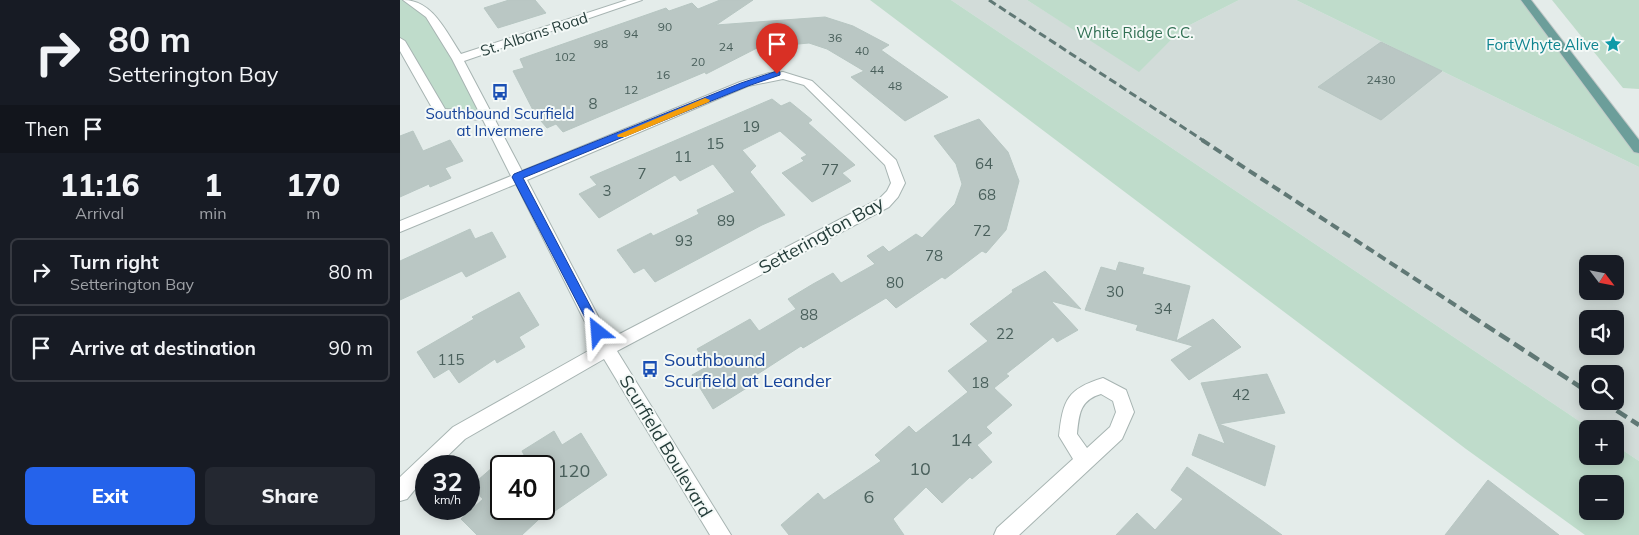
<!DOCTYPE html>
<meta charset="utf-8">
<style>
:root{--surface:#171b24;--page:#242831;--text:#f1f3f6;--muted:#9ea1a6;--line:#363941;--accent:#2563eb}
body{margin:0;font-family:Mulish,sans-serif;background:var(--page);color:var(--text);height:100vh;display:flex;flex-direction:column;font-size:19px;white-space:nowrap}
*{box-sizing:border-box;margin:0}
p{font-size:16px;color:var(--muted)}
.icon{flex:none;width:28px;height:28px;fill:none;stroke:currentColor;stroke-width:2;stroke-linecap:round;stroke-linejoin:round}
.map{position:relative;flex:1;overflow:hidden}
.sheet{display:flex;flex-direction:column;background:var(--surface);width:400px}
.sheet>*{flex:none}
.banner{background:#171b24;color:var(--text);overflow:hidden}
.needle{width:32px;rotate:122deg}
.controls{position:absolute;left:1179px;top:255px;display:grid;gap:10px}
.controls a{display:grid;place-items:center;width:45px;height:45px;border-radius:8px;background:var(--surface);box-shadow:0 2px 12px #0003;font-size:25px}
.speed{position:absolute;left:15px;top:455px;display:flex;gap:10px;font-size:25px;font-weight:700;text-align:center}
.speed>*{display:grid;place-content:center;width:65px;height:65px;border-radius:50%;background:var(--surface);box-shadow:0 2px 12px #0003;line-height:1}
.speed small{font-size:12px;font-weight:400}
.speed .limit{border:2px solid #111;border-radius:8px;background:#fff;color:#111}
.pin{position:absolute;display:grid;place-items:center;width:42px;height:42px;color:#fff;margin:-51px -21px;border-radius:50% 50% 50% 0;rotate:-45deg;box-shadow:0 0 5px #0007}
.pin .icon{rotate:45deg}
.me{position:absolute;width:55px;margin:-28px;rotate:332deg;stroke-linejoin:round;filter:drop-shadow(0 0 4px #0008)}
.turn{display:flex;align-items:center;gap:18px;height:105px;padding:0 25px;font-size:22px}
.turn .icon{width:65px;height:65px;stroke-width:2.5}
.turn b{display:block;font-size:35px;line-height:42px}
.then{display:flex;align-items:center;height:48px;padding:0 25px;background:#0003;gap:10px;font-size:19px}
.eta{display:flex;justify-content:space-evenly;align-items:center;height:85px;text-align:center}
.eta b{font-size:30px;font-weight:800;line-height:35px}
.primary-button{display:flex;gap:10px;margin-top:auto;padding:10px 25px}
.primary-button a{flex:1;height:58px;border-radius:8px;background:var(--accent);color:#fff;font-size:20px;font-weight:800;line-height:58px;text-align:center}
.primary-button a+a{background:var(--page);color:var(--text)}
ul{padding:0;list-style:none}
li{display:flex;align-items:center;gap:15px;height:68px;margin:0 10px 8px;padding:0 15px;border:2px solid var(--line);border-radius:8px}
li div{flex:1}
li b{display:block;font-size:19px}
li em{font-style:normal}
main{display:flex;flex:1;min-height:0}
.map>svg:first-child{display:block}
.built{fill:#d2dcd9;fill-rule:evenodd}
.green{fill:#bfdccb;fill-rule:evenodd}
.building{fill:#bac7c4;stroke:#b7c6c2}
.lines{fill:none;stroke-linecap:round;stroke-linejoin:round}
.minor-casing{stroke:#a7b4b2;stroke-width:2}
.major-casing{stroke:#c2c9c8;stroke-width:2}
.minor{fill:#fff;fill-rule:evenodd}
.major{fill:#6c9e9a;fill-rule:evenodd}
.rail-far2{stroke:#607875;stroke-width:3;stroke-dasharray:8 4;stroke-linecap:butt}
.rail-far1{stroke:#607875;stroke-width:4;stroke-dasharray:9 5;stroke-linecap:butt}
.rail{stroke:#607875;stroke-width:4.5;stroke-dasharray:12 5.5;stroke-linecap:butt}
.route{fill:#2563eb;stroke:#184099}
.slow{fill:#f59e0b}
.labels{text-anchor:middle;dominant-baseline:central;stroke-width:4;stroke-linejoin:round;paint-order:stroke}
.far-number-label{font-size:12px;fill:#4a605c}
.far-park-label{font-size:15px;fill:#327054;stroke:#f4f9f7}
.far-street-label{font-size:15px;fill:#253d3a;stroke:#f4f9f7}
.far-culture-label{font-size:15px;fill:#0d838f;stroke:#f4f9f7;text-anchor:end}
.number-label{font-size:15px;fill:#4a605c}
.far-transit-label{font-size:15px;fill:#164399;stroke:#f4f9f7}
.street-label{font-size:18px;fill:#253d3a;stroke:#f4f9f7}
.transit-label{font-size:18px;fill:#164399;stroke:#f4f9f7;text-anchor:start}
.near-number-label{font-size:18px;fill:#4a605c}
</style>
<main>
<section class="sheet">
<div class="banner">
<div class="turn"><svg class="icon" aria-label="right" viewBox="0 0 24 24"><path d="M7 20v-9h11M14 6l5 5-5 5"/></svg><div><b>80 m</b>Setterington Bay</div></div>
<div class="then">Then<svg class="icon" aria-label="arrive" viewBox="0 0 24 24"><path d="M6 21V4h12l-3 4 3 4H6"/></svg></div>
</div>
<div class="eta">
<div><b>11:16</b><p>Arrival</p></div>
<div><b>1</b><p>min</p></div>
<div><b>170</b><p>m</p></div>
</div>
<ul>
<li><svg class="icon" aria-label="right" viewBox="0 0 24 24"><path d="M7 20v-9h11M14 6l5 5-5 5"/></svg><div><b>Turn right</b><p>Setterington Bay</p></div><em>80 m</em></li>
<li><svg class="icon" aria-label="arrive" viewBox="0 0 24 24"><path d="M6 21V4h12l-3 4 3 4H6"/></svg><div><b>Arrive at destination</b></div><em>90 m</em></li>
</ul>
<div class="primary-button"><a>Exit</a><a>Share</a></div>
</section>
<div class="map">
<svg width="1239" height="535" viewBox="0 0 1239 535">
<rect width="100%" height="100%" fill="#e4ecea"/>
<path class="built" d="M551,0H627L739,71L782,29L839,0H896L1239,167V461L1215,445V429H1191ZM1188,264H1215V291H1188ZM1188,319H1215V346H1188ZM1188,374H1215V401H1188Z"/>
<g class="green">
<path d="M0,0H8L30,15L87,116L41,113L0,41Z"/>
<path d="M470,0H551L1191,429H1188V456H1215V445L1239,461V535H1185L1066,449ZM1188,484H1215V511H1188Z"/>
<path d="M627,0H839L782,29L739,72Z"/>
<path d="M896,0H1126L1239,149V167Z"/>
<path d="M1152,0H1239V89L1223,88Z"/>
</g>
<g class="building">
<path d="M109,0H135L146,13L98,28L84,8Z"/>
<path d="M320,0H353L316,25L425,17L453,26L489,45L481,50L548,97L505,121L451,77L464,71L427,49L409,43L377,46L357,48L306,74L305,72L163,132L156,124L147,128L135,114L113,71L124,68L120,59L246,15L266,8L269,11L292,3L298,9Z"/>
<path d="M981,42L1042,71L981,120L918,87Z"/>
<path d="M372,99L381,106L390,102L412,120L408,123L455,165L442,173L451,181L412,202L382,173L404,161L401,158L407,155L380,131L342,150L356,166L350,172L385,215L362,225L255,282L244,268L234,273L217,250L251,233L253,236L299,214L297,210L335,192L313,164L280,181L275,175L199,218L179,194L197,185L190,177Z"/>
<path d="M579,119L608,152L619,181L606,230L586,253L582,251L545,279L542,277L496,308L486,298L403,348L401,346L350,379L353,384L313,409L292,375L308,366L297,349L350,319L359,331L396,309L388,299L413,284L433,273L441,283L475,264L467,256L483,246L489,252L516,234L522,238L555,204L562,184L556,164L534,136Z"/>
<path d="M13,131L23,151L50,140L63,161L45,168L51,178L30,187L29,184L0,197V136Z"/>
<path d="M70,229L75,239L92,232L106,257L66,277L62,271L0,300V261Z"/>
<path d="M719,262L744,268L742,274L790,286L776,341L813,319L841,347L789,380L771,360L793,346L736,330L738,325L685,310L701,267L716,271Z"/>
<path d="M645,271L681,309L651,301L678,330L657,342L653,337L606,374L609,376L594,388L612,405L586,427L592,433L577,445L592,462L572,479L570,477L542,503L526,487L493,519L504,535H389L381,525L418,493L424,500L481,461L475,455L509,426L516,433L568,392L548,371L588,341L570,324L613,292L612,290Z"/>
<path d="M119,292L139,325L119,337L125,347L97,363L95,359L59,383L49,369L34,378L17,352L74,319L72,317Z"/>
<path d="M867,374L885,413L819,424L875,446L865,486L792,455L799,434L825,444L801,383Z"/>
<path d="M154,431L162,445L181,433L207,475L155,511L152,507L122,535H77L61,519L83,499L70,487L101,460V509H144V466H130L122,451Z"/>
<path d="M787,467L882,535H716L737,513L755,530L783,499L771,490Z"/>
<path d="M1088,480L1159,535H1045Z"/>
</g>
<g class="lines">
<g class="minor-casing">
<g id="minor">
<path d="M3,0C33,0 46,32 61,54L227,0H242L64,61L122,171L340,82L369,73L383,72L412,81L496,160L505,183L498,197L489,207L217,351L331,535H310L204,359L65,439L37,466H26V476L7,499L0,501V477L53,427L197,346L116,184L0,232V221L111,176L83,120L41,117L35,113L0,51V38L5,41L45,109L79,112L52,59L26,17ZM383,79L404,85L485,165L491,183L487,191L479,199L210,339L127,180L348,86Z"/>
<path d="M703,378L726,390L734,412L722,439L619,535H594L597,528L673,459L659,436C663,400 667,389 703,378ZM701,394L713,401L716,412L710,427L687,448L677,434C679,414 680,400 701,394Z"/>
</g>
</g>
<g class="major-casing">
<path id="major" d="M1121,0H1131L1239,140V153L1234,152Z"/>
</g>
<use href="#minor" class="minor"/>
<use href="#major" class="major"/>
<path class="rail-far2" d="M589,0L804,141"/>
<path class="rail-far1" d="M802,140L1072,316"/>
<g class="rail">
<path d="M1070,315L1188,392"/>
<path d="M1202,401L1239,425"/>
</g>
</g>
<path class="route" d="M377,71L380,72V75L348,86L123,178L204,332L198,337L194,335L112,177L114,174L341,83Z"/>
<path class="slow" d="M305,98L310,100L309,102L225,137H218L217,135Z"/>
<defs>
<g id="sight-bare" transform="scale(1.35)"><path d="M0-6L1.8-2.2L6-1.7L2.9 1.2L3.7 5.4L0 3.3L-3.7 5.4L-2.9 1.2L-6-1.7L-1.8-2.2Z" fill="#0f9aa8" stroke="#f4f9f7" stroke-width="2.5" paint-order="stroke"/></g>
<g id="bus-bare" transform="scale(1.35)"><path d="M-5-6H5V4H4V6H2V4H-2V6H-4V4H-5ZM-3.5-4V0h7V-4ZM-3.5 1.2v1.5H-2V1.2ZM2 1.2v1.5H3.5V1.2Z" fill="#1a4fb4" stroke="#f4f9f7" stroke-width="2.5" paint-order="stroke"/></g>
</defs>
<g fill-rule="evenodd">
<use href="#sight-bare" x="1213" y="44"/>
<use href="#bus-bare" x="100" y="92"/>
<use href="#bus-bare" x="250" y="369"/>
</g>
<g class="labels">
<g class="far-number-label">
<text x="265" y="26">90</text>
<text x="231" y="33">94</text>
<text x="435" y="37">36</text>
<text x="201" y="43">98</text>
<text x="326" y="46">24</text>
<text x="462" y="50">40</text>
<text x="165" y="56">102</text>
<text x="298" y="61">20</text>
<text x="477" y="69">44</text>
<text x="263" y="74">16</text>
<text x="981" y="79">2430</text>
<text x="495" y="85">48</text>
<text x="231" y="89">12</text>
</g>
<g class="far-park-label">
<text x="735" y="32">White Ridge C.C.</text>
</g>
<g class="far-street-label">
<text transform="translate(134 34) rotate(-18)">St. Albans Road</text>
</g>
<g class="far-culture-label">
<text x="1199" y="44">FortWhyte Alive</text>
</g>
<g class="number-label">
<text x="193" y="103">8</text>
<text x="351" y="126">19</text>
<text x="315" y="143">15</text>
<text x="283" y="156">11</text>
<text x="584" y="163">64</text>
<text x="430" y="169">77</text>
<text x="242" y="173">7</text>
<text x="207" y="190">3</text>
<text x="587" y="194">68</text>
<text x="326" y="220">89</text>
<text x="582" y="230">72</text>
<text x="284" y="240">93</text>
<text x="534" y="255">78</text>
<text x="495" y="282">80</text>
<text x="715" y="291">30</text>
<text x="763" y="308">34</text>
<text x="409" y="314">88</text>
<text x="605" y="333">22</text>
<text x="51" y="359">115</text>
<text x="580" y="382">18</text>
<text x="841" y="394">42</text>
</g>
<g class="far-transit-label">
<text x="100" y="113">Southbound Scurfield<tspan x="100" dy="17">at Invermere</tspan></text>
</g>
<g class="street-label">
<text transform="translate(421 235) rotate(-29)">Setterington Bay</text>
<text transform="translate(266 446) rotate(59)">Scurfield Boulevard</text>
</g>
<g class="transit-label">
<text x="264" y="359">Southbound<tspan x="264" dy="21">Scurfield at Leander</tspan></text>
</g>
<g class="near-number-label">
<text x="561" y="439">14</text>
<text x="520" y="468">10</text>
<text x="174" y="470">120</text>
<text x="469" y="496">6</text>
</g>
</g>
</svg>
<div class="controls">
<a><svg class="needle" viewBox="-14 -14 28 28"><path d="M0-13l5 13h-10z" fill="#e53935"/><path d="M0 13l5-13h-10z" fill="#9ea1a6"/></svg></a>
<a><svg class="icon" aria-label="sound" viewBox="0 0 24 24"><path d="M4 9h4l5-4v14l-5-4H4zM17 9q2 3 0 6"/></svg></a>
<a><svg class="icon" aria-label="search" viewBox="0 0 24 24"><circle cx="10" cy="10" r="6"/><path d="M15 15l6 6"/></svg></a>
<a>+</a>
<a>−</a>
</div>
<div class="speed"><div>32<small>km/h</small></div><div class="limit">40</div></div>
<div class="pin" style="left:377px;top:74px;background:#d93025"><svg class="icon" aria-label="arrive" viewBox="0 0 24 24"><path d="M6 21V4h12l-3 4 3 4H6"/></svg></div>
<svg class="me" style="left:198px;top:332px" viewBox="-20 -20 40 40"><path d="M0-17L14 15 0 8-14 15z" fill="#2563eb" stroke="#fff" stroke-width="4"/></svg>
</div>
</main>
